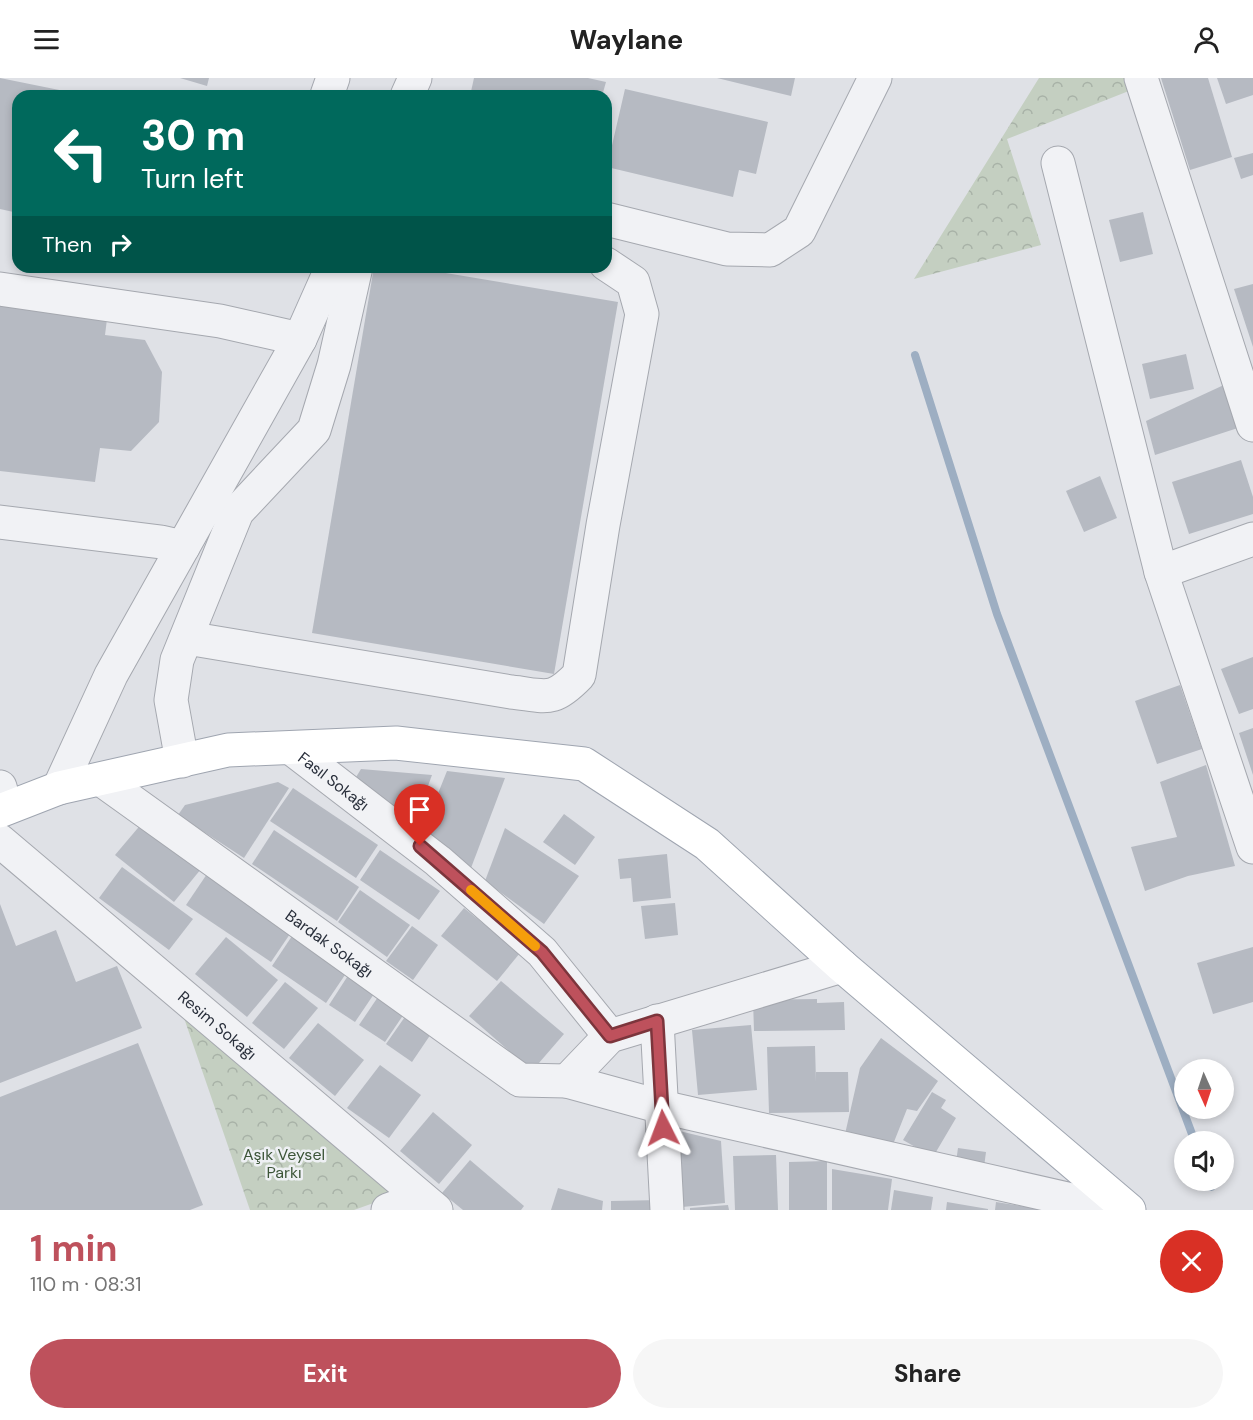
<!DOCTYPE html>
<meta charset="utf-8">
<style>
:root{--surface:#fff;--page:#f6f6f6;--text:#222;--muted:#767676;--accent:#be515c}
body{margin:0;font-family:"DM Sans",sans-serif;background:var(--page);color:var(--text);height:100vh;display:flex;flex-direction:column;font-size:22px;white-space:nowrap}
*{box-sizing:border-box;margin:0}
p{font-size:20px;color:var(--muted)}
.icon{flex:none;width:33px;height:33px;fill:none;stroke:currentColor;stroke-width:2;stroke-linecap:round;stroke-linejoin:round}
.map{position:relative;height:1132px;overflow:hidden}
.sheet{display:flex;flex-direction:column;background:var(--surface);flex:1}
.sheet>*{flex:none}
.banner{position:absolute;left:12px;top:12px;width:600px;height:183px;border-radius:18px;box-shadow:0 3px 9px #0003;background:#00695c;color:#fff;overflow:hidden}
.needle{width:39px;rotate:177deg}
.fabs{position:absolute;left:1174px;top:981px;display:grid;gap:12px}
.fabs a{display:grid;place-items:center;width:60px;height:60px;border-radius:50%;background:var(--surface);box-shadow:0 3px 9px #0003;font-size:30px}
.pin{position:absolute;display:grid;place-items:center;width:51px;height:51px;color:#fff;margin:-62px -26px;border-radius:50% 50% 50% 0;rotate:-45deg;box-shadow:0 0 6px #0007}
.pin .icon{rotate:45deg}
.me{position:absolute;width:66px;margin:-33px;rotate:357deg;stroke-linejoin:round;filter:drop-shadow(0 0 4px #0008)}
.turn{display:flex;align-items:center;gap:21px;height:126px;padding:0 30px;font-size:27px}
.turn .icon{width:78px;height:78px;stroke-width:2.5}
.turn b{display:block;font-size:42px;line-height:51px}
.then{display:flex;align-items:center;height:57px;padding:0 30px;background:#0003;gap:12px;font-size:22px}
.round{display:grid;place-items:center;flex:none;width:63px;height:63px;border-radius:32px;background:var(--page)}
.head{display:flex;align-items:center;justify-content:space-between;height:102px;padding:0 30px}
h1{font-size:36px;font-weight:700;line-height:45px;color:var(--accent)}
.primary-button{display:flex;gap:12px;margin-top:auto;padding:12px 30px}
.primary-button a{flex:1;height:69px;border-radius:36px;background:var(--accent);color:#fff;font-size:24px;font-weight:700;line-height:69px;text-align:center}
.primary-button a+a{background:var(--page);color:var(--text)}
header{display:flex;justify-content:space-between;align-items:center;height:78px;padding:0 30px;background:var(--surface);font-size:27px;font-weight:700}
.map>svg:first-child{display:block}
.park{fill:url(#park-crowns)}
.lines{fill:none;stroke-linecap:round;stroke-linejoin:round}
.stream{stroke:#9daec2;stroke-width:8}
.building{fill:#b6bac2}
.minor-casing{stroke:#a5a8af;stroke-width:35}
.major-casing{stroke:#9fa5b0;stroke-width:35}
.minor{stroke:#f1f2f5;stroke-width:33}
.major{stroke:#fff;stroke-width:33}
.route-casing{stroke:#7c353c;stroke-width:15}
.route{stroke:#be515c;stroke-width:10}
.slow{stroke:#f59e0b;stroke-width:10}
.labels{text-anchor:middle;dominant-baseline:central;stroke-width:5;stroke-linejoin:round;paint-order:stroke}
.street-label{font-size:16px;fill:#292f3b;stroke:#eef0f4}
.park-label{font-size:16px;fill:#3c5538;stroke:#eef0f4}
</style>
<header><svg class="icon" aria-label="menu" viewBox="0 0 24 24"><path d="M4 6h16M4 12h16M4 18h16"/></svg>Waylane<svg class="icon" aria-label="person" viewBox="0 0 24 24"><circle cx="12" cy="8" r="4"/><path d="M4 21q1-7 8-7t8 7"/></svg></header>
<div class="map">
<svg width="1253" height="1132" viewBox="0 0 1253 1132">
<defs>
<pattern id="park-crowns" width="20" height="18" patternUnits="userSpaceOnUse" patternTransform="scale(1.5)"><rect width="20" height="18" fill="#c4cfc1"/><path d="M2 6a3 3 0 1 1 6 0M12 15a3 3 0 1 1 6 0" fill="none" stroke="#a8b2a7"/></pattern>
</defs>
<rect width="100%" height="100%" fill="#dfe1e6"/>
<g class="park">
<path d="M1039,0H1141L1144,7L1007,61L1041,167L914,201Z"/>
<path d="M183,937L396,1117L354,1132H250Z"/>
</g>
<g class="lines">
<g class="stream">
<path d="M915,277L997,536L1195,1064"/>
<path d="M1209,1102L1211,1109"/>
</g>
</g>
<g class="building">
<path d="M0,0L84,17L18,18V135L0,131Z"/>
<path d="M180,0H209L207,8Z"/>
<path d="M474,0H588L606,4L602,18H470Z"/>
<path d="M717,0H795L791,18Z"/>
<path d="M1161,0H1208L1232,79L1190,92Z"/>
<path d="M1217,0H1253V17L1226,26Z"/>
<path d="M625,11L768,44L756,96L739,92L733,119L607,89Z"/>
<path d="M1253,75V97L1241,101L1234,80Z"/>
<path d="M1143,134L1153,176L1120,184L1109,142Z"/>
<path d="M374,189H410L618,224L554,596L312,555Z"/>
<path d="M1253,206V269L1234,211Z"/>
<path d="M0,220L108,233L105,257L145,262L162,294L159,344L131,373L100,370L95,404L0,393Z"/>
<path d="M1186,276L1194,311L1150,321L1142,286Z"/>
<path d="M1226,306L1244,348L1155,377L1146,343Z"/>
<path d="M1241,382L1253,419V436L1189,456L1172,404Z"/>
<path d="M1100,398L1117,440L1084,454L1066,413Z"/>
<path d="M1253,579V631L1239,636L1221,591Z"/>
<path d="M1180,607L1202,671L1157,686L1135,623Z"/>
<path d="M1253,650V697L1239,655Z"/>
<path d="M1206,687L1235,788L1188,798L1145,813L1131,769L1177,759L1160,704Z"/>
<path d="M361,691L432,697L411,754L350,709Z"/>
<path d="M447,693L505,700L471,790L421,758Z"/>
<path d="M278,704L289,710L244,780L178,737L185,727Z"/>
<path d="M293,710L378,767L356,800L270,743Z"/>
<path d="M564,736L595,759L575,787L543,764Z"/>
<path d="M143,744L201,791L174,824L115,777Z"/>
<path d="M505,750L579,798L544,846L485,803Z"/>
<path d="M274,752L359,809L337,843L252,786Z"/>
<path d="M380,772L440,813L419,842L360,802Z"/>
<path d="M667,776L671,820L633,824L631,800L620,801L618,781Z"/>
<path d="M122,789L193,841L169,872L99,820Z"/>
<path d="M209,793L294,850L271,884L186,827Z"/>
<path d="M360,812L410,847L387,879L338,844Z"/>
<path d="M675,825L678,857L645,861L641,828Z"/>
<path d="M0,826L16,868L56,852L76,904L117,888L142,950L0,1005Z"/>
<path d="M464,830L520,875L497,903L441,858Z"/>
<path d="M412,848L438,867L413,902L386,883Z"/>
<path d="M294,855L349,891L326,925L272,888Z"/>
<path d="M226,859L278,902L247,939L195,896Z"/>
<path d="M1253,869V924L1213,936L1197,885Z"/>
<path d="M351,893L378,910L355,944L329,927Z"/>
<path d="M501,903L564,956L532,993L469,938Z"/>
<path d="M285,904L318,930L284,971L252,945Z"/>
<path d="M382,913L408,930L385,964L359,947Z"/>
<path d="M817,921V925L844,924L845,952L754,953L753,922Z"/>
<path d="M409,933L435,950L412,984L386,966Z"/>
<path d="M318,945L364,982L335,1018L289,980Z"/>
<path d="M751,947L757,1012L698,1017L692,952Z"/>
<path d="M881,960L938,1003L917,1033L907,1031L890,1074L843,1065L860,990Z"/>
<path d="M138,965L203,1127L190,1132H0V1019Z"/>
<path d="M815,968L816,1004V994H848L849,1034L769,1035L767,969Z"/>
<path d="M380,987L421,1017L389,1060L347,1030Z"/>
<path d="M932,1014L946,1022L941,1030L956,1040L933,1079L903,1062Z"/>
<path d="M433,1034L472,1067L439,1106L400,1073Z"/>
<path d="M675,1052L721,1063L725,1125L682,1129Z"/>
<path d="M958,1070L986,1074L984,1089L956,1084Z"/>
<path d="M776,1077L778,1132H735L733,1078Z"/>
<path d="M470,1082L524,1128L521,1132H463L442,1115Z"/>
<path d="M827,1083V1132H789V1084Z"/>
<path d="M832,1091L892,1101L888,1132H832Z"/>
<path d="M558,1110L603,1123L602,1132H551Z"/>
<path d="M894,1112L933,1119L931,1132H891Z"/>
<path d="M661,1122V1132H611V1123Z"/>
<path d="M947,1124L988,1131V1132H946Z"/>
<path d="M996,1124L1040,1131V1132H995Z"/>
<path d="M728,1127L729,1132H690V1130Z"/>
</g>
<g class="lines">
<g class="minor-casing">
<g id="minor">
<path d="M1141,0L1253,347"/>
<path d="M327,17L333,0"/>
<path d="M407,18L415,0"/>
<path d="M1058,85L1161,494L1253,769"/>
<path d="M606,141L727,171L770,172L799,153L875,0"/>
<path d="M0,211L220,243L300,261"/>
<path d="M0,444L161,464L183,469"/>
<path d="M1161,494L1253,461"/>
<path d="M187,560L511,614C547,618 552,625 579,597L603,447L642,236L633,204L606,186"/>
<path id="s1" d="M291,670L438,783L542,874L610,958"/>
<path d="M182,683L171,622L177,582L237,434L314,352L334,287L356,189"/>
<path id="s2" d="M102,702L520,1002L567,1003"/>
<path d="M0,709L6,730"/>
<path d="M59,710L111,597L300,261L332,189"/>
<path id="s3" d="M0,763L436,1132"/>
<path d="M842,888L610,958L567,1003L662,1029L1116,1132"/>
<path d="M657,943L667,1132"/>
<path d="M388,1132L421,1120"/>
</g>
</g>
<g class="major-casing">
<path id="major" d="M0,733L59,710L228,672L396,665L584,686L707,766L842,888L1129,1132"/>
</g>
<use href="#minor" class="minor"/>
<use href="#major" class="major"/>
</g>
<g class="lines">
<g class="route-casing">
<path id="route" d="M420,768L542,874L610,958L657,943L663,1050"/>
</g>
<use href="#route" class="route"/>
<path class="slow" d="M471,812L535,868"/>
</g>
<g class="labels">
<g class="street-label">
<text stroke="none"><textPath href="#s1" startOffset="54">Fasıl Sokağı</textPath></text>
<text stroke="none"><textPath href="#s2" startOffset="280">Bardak Sokağı</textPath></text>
<text stroke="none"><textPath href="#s3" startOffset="285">Resim Sokağı</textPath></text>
</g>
<g class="park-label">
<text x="284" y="1076">Aşık Veysel<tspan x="284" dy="18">Parkı</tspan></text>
</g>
</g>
</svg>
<div class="fabs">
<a><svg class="needle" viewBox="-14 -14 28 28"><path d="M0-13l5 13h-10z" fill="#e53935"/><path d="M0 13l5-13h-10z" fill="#767676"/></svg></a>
<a><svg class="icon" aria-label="sound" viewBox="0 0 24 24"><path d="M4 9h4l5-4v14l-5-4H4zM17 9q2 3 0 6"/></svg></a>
</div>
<div class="pin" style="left:420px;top:768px;background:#d93025"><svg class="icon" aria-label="arrive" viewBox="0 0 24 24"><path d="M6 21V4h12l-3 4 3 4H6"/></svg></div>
<svg class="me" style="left:663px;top:1050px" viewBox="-20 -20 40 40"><path d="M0-17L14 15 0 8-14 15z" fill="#be515c" stroke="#fff" stroke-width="4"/></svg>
<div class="banner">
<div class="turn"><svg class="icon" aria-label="left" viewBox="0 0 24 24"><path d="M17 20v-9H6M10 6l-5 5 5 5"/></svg><div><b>30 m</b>Turn left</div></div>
<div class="then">Then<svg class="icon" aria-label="right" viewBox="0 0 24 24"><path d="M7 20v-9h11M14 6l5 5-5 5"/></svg></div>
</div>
</div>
<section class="sheet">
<div class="head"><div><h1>1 min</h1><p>110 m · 08:31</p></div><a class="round" style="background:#d93025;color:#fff"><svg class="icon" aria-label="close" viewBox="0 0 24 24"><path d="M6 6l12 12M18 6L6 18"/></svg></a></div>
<div class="primary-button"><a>Exit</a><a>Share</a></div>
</section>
